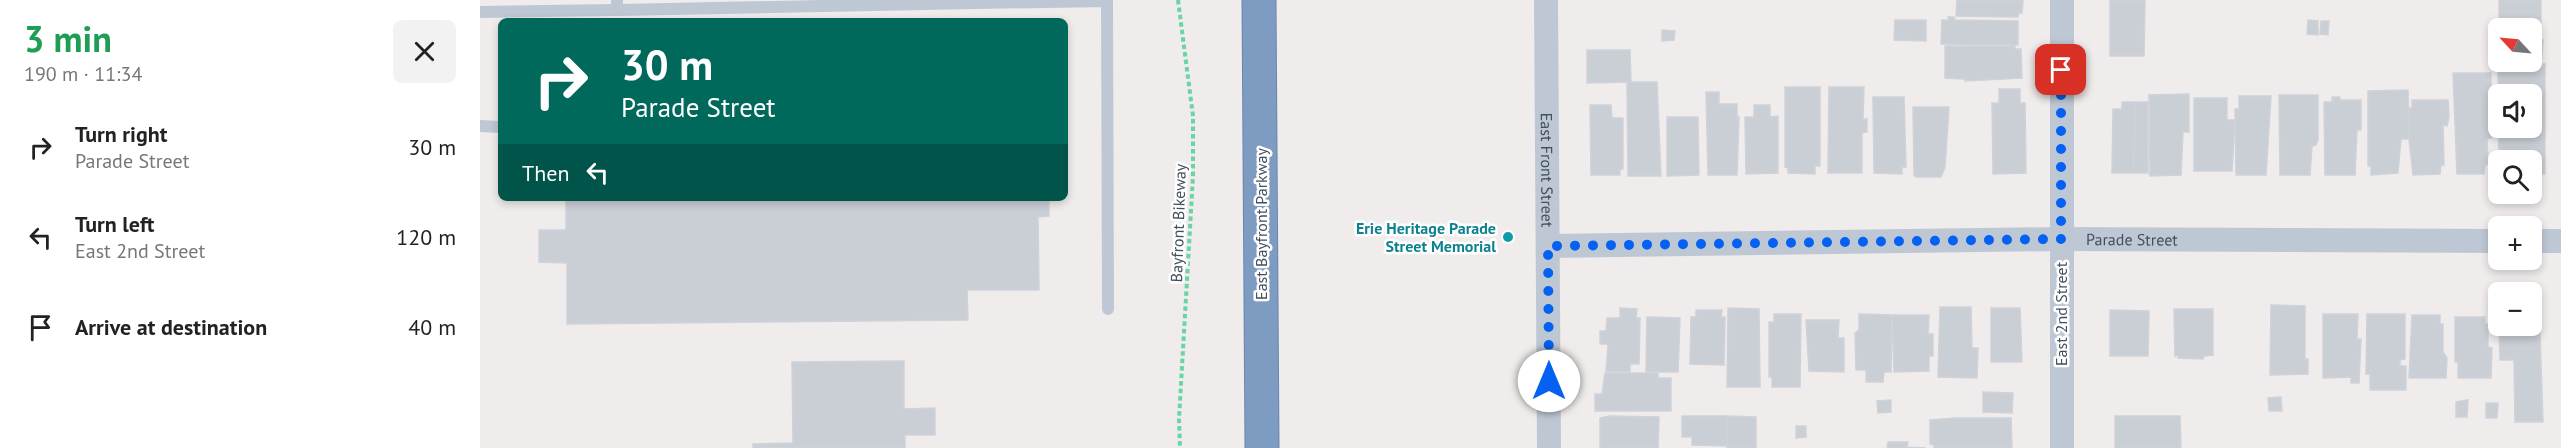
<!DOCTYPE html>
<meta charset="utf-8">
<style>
:root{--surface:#fff;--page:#f2f2f2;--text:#222;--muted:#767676}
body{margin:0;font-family:"PT Sans",sans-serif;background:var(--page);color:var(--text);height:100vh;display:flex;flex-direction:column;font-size:22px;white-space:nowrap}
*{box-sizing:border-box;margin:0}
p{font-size:20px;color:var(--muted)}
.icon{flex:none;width:33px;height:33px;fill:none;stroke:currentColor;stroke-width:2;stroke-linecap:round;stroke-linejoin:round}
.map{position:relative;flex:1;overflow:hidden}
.side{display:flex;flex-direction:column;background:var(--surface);width:480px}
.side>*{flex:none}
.hud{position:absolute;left:18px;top:18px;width:570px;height:183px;border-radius:9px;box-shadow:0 3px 9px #0003;background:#00695c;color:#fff;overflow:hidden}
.needle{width:39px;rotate:296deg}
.fabs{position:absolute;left:2008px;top:18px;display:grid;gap:12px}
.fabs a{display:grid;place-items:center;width:54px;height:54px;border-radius:9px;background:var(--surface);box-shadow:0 3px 9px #0003;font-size:30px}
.pin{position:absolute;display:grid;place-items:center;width:51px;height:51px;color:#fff;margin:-26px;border-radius:12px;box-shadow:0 3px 9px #0006}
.me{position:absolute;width:66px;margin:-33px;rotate:0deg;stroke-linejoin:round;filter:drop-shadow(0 0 4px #0008)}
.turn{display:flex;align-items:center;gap:21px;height:126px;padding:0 24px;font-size:27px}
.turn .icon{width:78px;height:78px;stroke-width:2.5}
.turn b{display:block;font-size:42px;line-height:51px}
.then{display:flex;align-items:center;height:57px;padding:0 24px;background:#0003;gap:12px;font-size:22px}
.round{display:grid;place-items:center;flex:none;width:63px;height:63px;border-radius:9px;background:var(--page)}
.headline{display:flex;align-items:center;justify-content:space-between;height:102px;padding:0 24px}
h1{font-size:36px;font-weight:700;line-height:45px;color:#1e9e55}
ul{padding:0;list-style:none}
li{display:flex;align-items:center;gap:18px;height:90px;padding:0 24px}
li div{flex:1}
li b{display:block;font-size:22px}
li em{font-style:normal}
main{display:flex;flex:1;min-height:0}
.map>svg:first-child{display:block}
.building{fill:#caced5;stroke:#cfd2d9;stroke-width:1.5;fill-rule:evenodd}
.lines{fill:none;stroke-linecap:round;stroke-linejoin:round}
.highway-casing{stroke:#6987ae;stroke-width:35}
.path{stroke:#68d5a5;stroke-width:4;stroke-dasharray:4.5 3;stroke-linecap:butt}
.lane{stroke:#bec8d4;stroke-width:12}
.street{stroke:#bec8d4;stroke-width:24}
.highway{stroke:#7e9cc2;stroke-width:33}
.route{stroke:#0461f2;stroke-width:10;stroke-dasharray:0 18}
.culture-dot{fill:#0f9aa8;stroke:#fff;stroke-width:2}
.labels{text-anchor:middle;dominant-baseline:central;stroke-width:5;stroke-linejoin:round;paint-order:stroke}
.street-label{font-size:16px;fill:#434f5c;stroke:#fff}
.culture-label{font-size:16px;font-weight:bold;fill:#0d838f;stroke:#fff;text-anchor:end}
</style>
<main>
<section class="side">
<div class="headline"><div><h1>3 min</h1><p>190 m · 11:34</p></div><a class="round"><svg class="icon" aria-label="close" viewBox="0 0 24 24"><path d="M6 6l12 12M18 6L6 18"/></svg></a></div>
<ul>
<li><svg class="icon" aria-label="right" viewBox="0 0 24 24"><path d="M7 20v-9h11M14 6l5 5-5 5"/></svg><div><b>Turn right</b><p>Parade Street</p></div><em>30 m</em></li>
<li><svg class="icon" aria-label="left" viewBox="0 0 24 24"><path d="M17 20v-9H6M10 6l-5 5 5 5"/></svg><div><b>Turn left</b><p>East 2nd Street</p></div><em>120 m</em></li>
<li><svg class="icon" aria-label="arrive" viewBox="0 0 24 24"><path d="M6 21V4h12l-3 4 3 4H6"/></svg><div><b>Arrive at destination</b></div><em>40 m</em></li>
</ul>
</section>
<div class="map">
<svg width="2081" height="448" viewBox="0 0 2081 448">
<rect width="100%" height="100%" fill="#f0ecec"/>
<g class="building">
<path d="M1477,0H1543L1542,13H1539L1538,17L1476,16Z"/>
<path d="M1630,0H1665L1664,56H1630Z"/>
<path d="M2019,0H2061V31L2019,28V31Z"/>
<path d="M1468,17H1474L1475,20L1538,21V45L1461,44L1462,20H1469Z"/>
<path d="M1415,20H1446V41L1414,40Z"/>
<path d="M1828,20L1838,21V35L1827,34Z"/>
<path d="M1841,21H1849L1848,35L1840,34Z"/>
<path d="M1182,30L1195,31L1194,40L1182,41Z"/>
<path d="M2052,38L2063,40L2061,64H2065V174H2061V177H2052V160H2019V177L2018,64L2052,62ZM2019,94H2052V128H2019Z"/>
<path d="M1465,46H1535V49H1541L1542,78L1485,81V79L1465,78Z"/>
<path d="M1107,50H1150L1151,82L1107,83Z"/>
<path d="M1973,73H2011V138L2007,139L2008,164L2005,165L2004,174H1977Z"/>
<path d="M1151,82H1177L1181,176H1148L1147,83Z"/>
<path d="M1305,87H1340V166H1335V174L1308,173V168L1305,167Z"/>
<path d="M1349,87H1384L1383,119H1387V132L1382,133V173H1348Z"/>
<path d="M1519,89H1540V103H1545L1546,173L1513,174L1512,103H1519Z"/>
<path d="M1928,90L1929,139H1921L1918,173L1891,175V166H1888V91Z"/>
<path d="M1226,92H1239V104H1257V117H1259L1257,175H1228Z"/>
<path d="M1709,94V132H1703L1701,175L1670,176L1669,95Z"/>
<path d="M1799,95H1838V140L1836,145L1832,146L1830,175H1800Z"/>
<path d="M1759,96H1791L1786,175H1756L1755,109H1759Z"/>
<path d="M1393,97H1424L1426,167H1422V174L1394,173Z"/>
<path d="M1852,97H1860V100H1881V130H1877L1875,175H1845L1844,102H1852Z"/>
<path d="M1714,98H1747V120H1755L1752,171H1714Z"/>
<path d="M1932,100H1968L1969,117L1967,126L1963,125L1964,165H1961L1960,174L1933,175L1929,139V108H1932Z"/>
<path d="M1642,102H1655L1654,173H1632L1633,109H1642Z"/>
<path d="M1655,102H1668V173H1654Z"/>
<path d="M1110,105H1131L1132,118H1143V169H1140V175H1111Z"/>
<path d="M1274,105H1290V117L1298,116V173L1266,174L1265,117H1274Z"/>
<path d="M1433,107H1469L1465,167L1461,177H1436L1434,175Z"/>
<path d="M1187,117H1218L1219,175L1187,176Z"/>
<path d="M86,198H573V199H569V216L558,217L559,290H487L488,320L87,324V263L59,262V230H86Z"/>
<path d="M2052,304H2059L2063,422H2035L2034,360H2020L2019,326H2052Z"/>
<path d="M1791,305L1825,306V360L1828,359V374L1790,375Z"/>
<path d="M1460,307H1491L1492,348H1498L1497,378L1458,377Z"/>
<path d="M1140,308L1157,309L1156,318H1160L1159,364H1150V372L1126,371L1128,344H1120V331H1126L1127,318H1140Z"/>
<path d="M1248,308L1279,309L1280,387H1247Z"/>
<path d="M1511,308H1540L1542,362H1511Z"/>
<path d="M1694,309H1733V355L1724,356L1723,359L1698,358L1699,355L1695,356Z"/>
<path d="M1216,310H1242L1241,317H1245L1244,365L1210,364L1211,317H1216Z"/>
<path d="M1630,310L1669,311L1668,356H1630Z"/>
<path d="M1294,314H1321L1320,387H1292V377H1289V322H1294Z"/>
<path d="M1379,314L1412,315L1411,372H1404L1403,382H1386V370H1376L1375,333L1379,330Z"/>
<path d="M1843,314H1878L1877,339H1881L1879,383H1871V377L1843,378Z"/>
<path d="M1887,314H1925V359L1920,360V366H1926V390H1890V374H1886Z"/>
<path d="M1412,315H1449L1448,334H1453V356H1449V371L1414,372Z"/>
<path d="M1932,315H1960V324H1963V352L1967,358L1966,378H1929Z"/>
<path d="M1167,317L1200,318L1198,372H1166Z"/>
<path d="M1975,317H2005V324H2008V347L2012,348L2011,378H1978V362H1975Z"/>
<path d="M1326,320H1359L1358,338H1364V372L1329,371Z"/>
<path d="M424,361V409L455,408V435H425V448H273V444L313,443L312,362Z"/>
<path d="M1125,373H1178V378H1191V411H1115V394H1122Z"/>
<path d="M1503,392L1533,393L1532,413L1503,412Z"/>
<path d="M1801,397L1802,411H1789L1788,398Z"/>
<path d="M1411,400V412L1398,413L1397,401Z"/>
<path d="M1988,400L1987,417H1976V402Z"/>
<path d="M2006,403H2018L2017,418H2006Z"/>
<path d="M1129,416L1179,417L1178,448H1120V418Z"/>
<path d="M1202,416H1247V446L1212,445V437H1202Z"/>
<path d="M1247,416L1276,417V448H1247Z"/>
<path d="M1635,416H1700L1701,448H1635Z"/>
<path d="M1475,418H1531L1532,448H1454V445L1450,444V420Z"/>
<path d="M1316,426H1326V437L1316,438Z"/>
<path d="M1408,442H1428L1427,447L1446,448H1407Z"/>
</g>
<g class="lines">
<g class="highway-casing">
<path id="highway" d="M779,0L782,448"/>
</g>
<path class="path" d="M698,0L713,116V176L699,419L700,448"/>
<g class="lane">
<path d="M137,0V10L495,3"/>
<path d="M495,0V3L627,1L628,309"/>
<path d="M0,12L137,10"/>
<path d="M0,126L21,127"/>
</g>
<g class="street">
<path id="s1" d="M1066,0L1069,448"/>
<path d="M1582,0V448"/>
<path d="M2052,241H2081"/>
<path id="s2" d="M1068,246L1580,239L2019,241"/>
</g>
<use href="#highway" class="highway"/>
</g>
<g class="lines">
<path class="route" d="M1069,381L1068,246L1581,239V70"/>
</g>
<circle class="culture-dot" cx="1028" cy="237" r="6"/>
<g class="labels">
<g class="street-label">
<text stroke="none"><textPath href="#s1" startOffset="170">East Front Street</textPath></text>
<text transform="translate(698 223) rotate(-88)">Bayfront Bikeway</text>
<text transform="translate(781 224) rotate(-90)">East Bayfront Parkway</text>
<text stroke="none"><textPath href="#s2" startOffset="584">Parade Street</textPath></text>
<text transform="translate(1581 314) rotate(-90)">East 2nd Street</text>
</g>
<g class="culture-label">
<text x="1016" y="228">Erie Heritage Parade<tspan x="1016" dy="18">Street Memorial</tspan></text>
</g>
</g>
</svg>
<div class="fabs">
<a><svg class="needle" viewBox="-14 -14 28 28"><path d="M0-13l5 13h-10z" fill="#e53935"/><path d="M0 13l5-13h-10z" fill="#767676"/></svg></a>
<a><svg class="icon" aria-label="sound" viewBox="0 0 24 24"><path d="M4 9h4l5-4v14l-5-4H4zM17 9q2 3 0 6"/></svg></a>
<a><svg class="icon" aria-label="search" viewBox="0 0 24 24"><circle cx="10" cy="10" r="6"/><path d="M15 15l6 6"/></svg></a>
<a>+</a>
<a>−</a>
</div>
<div class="pin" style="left:1581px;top:70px;background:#d93025"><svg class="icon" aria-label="arrive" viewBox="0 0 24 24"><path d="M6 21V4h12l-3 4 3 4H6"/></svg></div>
<svg class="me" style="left:1069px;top:381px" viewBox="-20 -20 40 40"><circle r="19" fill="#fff"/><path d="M0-13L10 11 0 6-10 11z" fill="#0461f2"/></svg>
<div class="hud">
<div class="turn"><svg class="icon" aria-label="right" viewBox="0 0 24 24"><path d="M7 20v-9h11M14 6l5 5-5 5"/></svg><div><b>30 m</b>Parade Street</div></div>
<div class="then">Then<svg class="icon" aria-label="left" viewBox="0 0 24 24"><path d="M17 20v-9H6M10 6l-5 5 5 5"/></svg></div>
</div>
</div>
</main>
